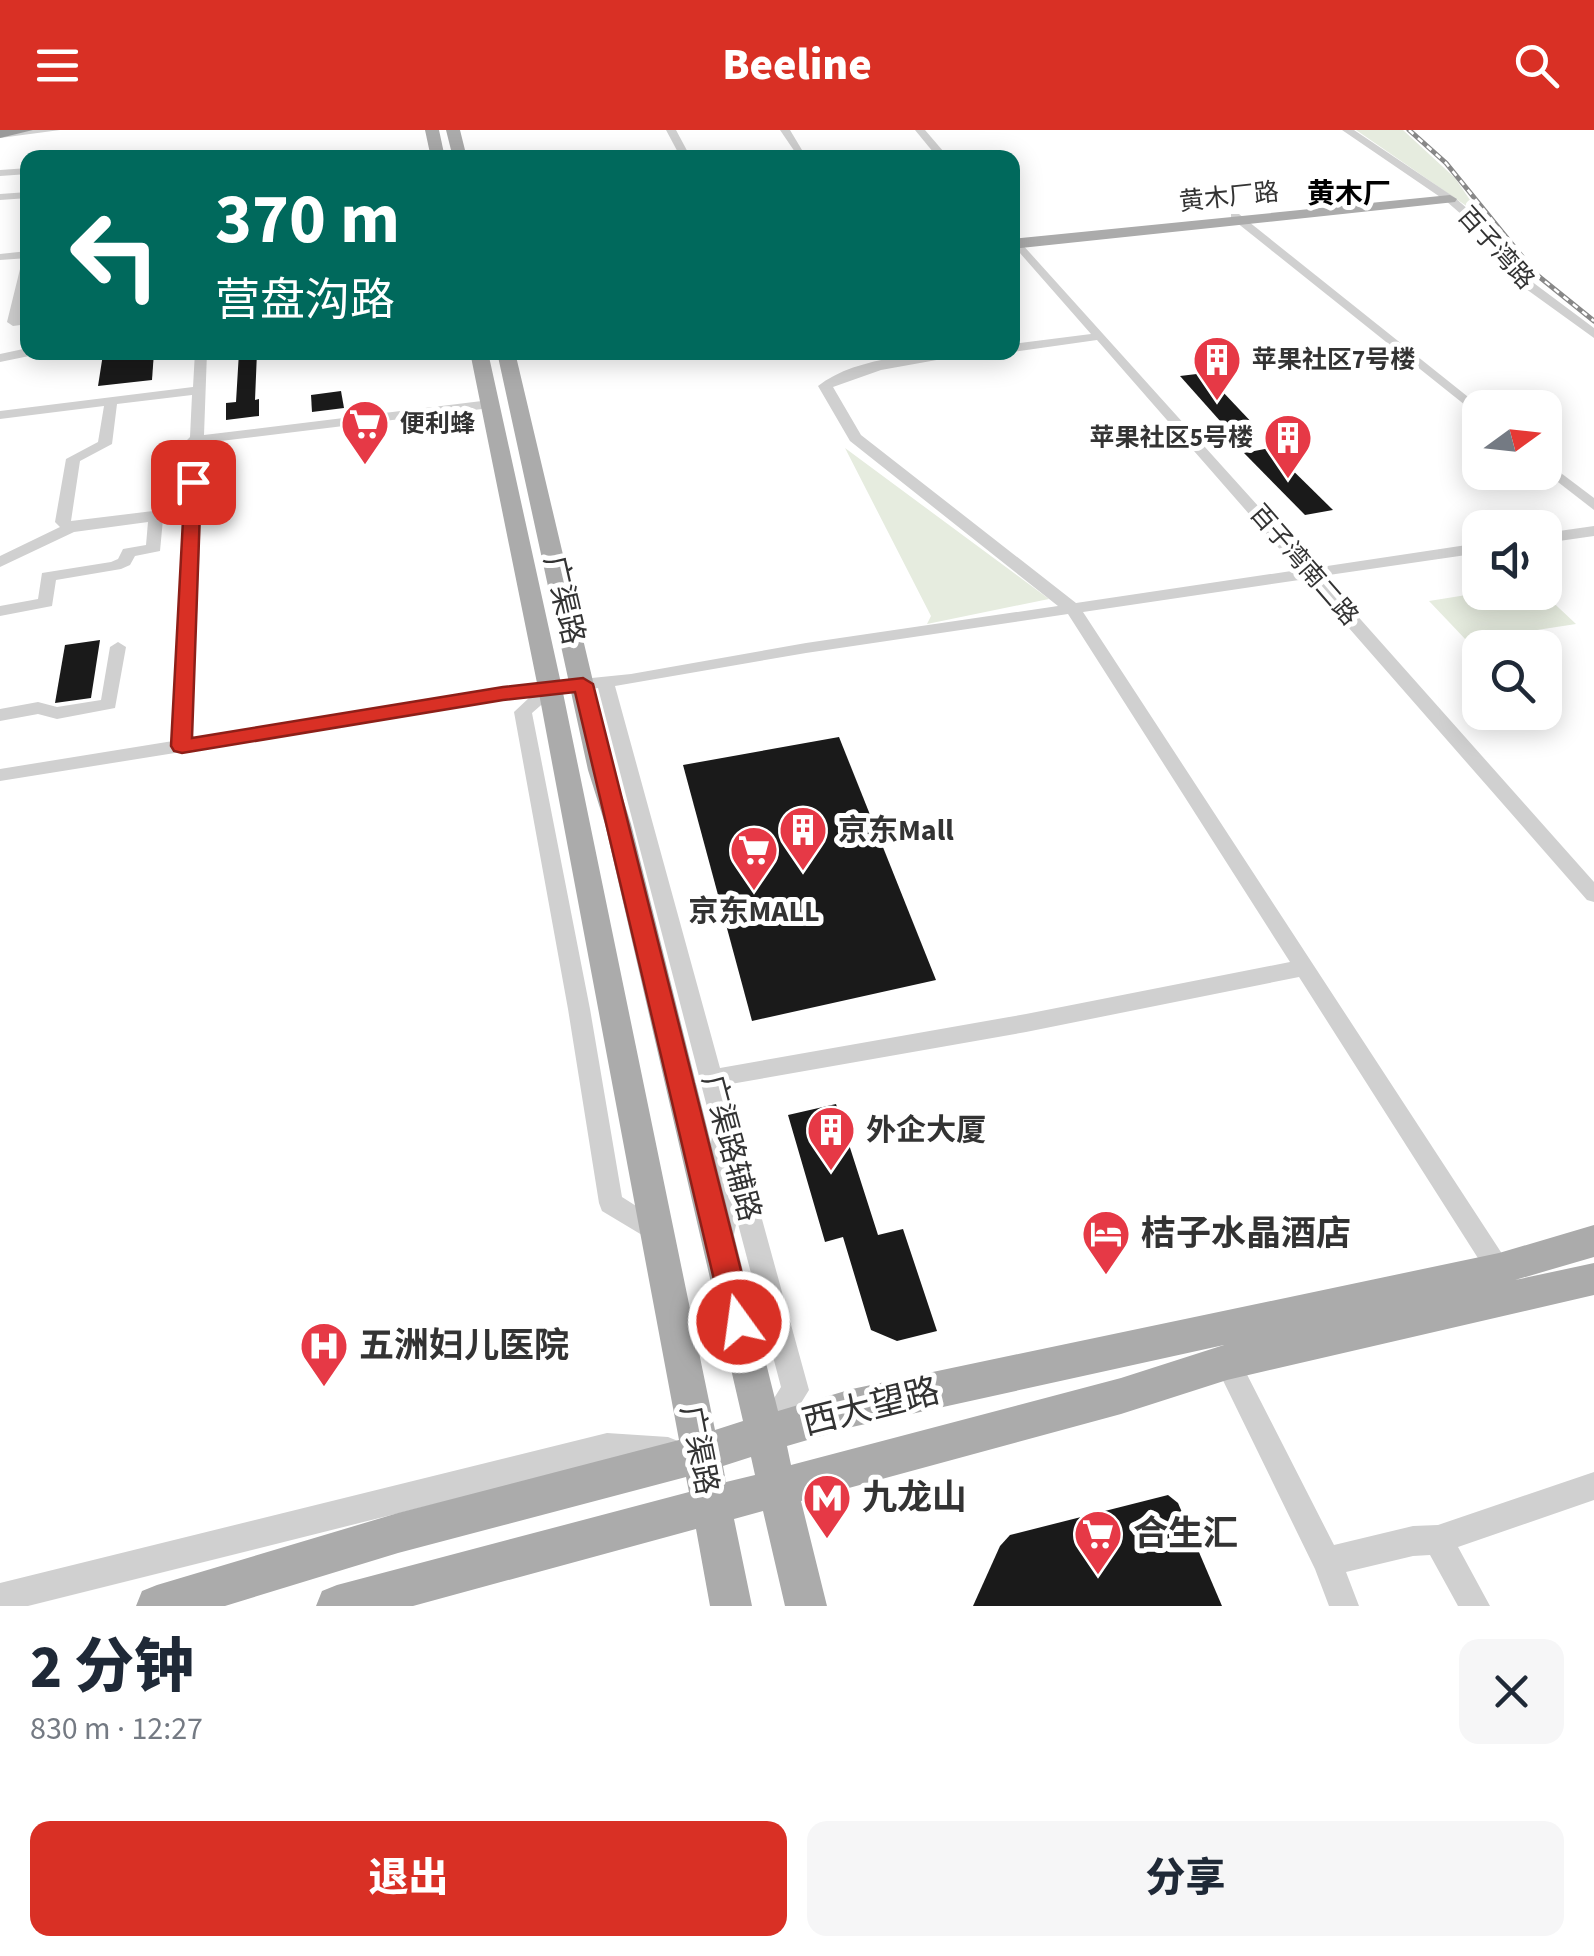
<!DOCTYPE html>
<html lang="zh">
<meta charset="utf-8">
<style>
:root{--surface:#fff;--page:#f6f6f7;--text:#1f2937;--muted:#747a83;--accent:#d93025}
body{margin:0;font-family:"Source Sans 3","Noto Sans SC",sans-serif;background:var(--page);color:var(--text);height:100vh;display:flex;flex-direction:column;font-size:38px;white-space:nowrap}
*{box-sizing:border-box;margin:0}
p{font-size:32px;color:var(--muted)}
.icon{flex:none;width:55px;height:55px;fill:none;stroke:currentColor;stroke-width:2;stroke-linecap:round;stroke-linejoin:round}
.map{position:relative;height:1476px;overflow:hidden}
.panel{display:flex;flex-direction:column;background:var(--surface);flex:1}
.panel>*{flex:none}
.banner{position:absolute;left:20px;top:20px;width:1000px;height:210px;border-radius:20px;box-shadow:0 5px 25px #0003;background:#00695c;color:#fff;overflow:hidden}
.needle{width:65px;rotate:75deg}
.tools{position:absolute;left:1462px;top:260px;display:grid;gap:20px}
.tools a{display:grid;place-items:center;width:100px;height:100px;border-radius:20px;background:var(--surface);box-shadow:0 5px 25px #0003;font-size:50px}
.pin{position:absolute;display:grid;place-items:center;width:85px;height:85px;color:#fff;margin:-42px;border-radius:20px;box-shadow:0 5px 15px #0006}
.me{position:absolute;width:110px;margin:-55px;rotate:346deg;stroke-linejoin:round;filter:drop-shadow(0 0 8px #0008)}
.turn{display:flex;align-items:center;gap:35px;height:210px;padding:0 30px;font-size:45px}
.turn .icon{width:130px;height:130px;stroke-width:2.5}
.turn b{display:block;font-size:70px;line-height:85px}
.round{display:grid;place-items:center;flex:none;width:105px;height:105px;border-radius:20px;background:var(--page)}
.overview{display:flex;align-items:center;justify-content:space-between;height:170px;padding:0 30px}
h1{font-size:60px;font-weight:800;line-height:75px}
.button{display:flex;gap:20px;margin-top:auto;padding:20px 30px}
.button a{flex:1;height:115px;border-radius:20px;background:var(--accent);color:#fff;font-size:40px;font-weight:800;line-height:115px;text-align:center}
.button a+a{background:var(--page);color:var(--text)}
header{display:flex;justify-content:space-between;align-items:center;height:130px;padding:0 30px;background:var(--accent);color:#fff;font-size:45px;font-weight:800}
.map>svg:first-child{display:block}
.green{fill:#e6ecdf}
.building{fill:#1a1a1a}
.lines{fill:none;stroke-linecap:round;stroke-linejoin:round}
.minor{fill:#d0d0d0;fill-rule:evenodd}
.major{fill:#ababab;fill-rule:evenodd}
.highway{fill:#9a9a9a;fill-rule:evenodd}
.rail-casing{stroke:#888;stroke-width:5}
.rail{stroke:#fff;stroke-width:2.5;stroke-dasharray:6;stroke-linecap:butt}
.route{fill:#d93025;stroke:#8d1f18;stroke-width:2.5}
.labels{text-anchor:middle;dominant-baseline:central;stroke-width:10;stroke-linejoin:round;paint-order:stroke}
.far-street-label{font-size:25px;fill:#333;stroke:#fff}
.far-poi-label{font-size:25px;font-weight:bold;fill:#333;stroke:#fff;text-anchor:start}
.far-neighbourhood-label{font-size:28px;font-weight:bold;fill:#000;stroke:#fff}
.street-label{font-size:30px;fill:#333;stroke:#fff}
.poi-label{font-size:30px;font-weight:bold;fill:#333;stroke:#fff;text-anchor:start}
.near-poi-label{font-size:35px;font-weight:bold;fill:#333;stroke:#fff;text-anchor:start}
.near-street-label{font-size:35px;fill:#333;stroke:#fff}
</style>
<header><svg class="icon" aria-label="menu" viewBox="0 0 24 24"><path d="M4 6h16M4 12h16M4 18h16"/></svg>Beeline<svg class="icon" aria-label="search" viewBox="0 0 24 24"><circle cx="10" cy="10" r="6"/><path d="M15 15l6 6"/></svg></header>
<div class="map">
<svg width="1594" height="1476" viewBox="0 0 1594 1476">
<rect width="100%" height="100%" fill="#fff"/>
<g class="green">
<path d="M1356,0H1403L1455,48L1481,86Z"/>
<path d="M845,318L1049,469L927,494L931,486Z"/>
<path d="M1485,462L1543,463L1576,494L1467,511L1429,471Z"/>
</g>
<g class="building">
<path d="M154,222L152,250L98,256L103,224Z"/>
<path d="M239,222H257L255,270L259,269V286L226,290V273L236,272Z"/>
<path d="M1205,243L1256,297L1229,301L1180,246Z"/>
<path d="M341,261L344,278L312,282L311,265Z"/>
<path d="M1270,318L1333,380L1305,385L1244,323Z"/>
<path d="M100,510L91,568L55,573L65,515Z"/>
<path d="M839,607L936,850L752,891L683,635Z"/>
<path d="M836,974L878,1105L903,1099L937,1201L897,1211L871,1200L843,1107L825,1112L788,985Z"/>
<path d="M1168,1365L1178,1373L1222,1476H973L1000,1416L1010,1405Z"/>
</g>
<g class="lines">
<g class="minor">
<path d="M22,0H60L0,8V2Z"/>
<path d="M666,0H676L691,28H681Z"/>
<path d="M780,0H790L805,25H797Z"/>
<path d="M915,0H925L949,28H938Z"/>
<path d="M1342,0H1354L1454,67L1477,87L1527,148L1594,198V208L1519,154L1469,91L1446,71Z"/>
<path d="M204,21L209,28H165L170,25Z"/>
<path d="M28,38V44L0,46V40Z"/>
<path d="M28,62V68L0,70V64Z"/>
<path d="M1231,84H1239L1482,278L1480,287L1231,88Z"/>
<path d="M1012,103L1314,438L1480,413V423L1322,446L1594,752V772L1587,770L1306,449L1083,482L1512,1139L1508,1147L1499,1151L1490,1147L1299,847L1026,902L725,955L809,1260L777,1312L767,1316L757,1312L753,1302L781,1257L737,1090L732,1114L723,1117L714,1114L710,1106V1019L713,1000L598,558L555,563L532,583L590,879L622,1067L666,1095L670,1103L666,1111L657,1114L602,1081L599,1073L568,879L514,582L531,566L0,651V639L173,611L185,386L163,389L160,421L135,426L130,435L121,439L56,450L52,476L0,486V476L38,469L42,443L111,432L118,429L123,419L146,415L148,392L74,402L0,437V426L60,397L55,392L66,329L98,312L104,276L0,289V281L193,257L195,222H207L204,305L490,270L497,274L490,278L204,313L192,608L503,557L631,544L806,513L1058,476L850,311L818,256C857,225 933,222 981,222L881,240L833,257L861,305L1076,473L1298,440L1097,210L1012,222V214L1091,204L1012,114ZM192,265L190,307L187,310L190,313L186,377L71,391L80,331L112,314L117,274ZM1068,484L1290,832L1026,884L720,938L615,556L806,523Z"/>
<path d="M28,121V128L0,130V124Z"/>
<path d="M28,128V158L20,187L28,186V194L13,196L7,192L22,131Z"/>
<path d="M28,218V222H35L34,225L0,232V224Z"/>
<path d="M1545,331L1594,368V380L1545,342Z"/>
<path d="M1594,396V406L1545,413V403Z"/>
<path d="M118,512L126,517L115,578L57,589L38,584L0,591V579L38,572L57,577L101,570L110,517Z"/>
<path d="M1227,1219L1236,1223L1334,1415L1413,1396L1438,1395L1594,1342V1370L1458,1417L1490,1476H1458L1430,1425L1413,1426L1346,1442L1359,1476H1329L1315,1439L1214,1232L1218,1223Z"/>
<path d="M607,1303L668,1307L678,1311L682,1321L678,1331L668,1335L607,1331L28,1476H0V1453Z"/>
</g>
<g class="major">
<path d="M425,0H439L445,28H431Z"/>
<path d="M446,0H460L467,28H453Z"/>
<path d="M1450,65L1457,69L1455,72L1012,119V109Z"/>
<path d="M470,222H488L562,558L715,1300L743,1291L605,694L588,640L497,222H515L614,640L631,694L778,1281L852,1259L1499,1123L1594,1095V1127L1515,1150L1594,1133V1165L1227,1250L1121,1284L801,1371L827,1476H785L763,1381L734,1389L752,1476H710L696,1399L413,1476H316L322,1461L337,1455L689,1362L686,1347L398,1423L225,1476H136L142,1461L157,1455L398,1383L679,1310L538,558ZM1224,1215L1121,1248L791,1335L787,1316L852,1297ZM751,1327L755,1345L726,1352L723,1336Z"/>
</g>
<path class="highway" d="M0,0H33L0,8Z"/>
<g class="rail-casing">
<path id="rail" d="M1409,0L1446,33L1537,145L1594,191"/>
</g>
<use href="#rail" class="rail"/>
</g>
<path class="route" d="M193,347L201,352L192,608L503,557L583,548L593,554L754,1192L749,1202L739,1206L728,1202L724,1192L575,562L503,570L182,623L174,621L171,616L185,352Z"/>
<defs>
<g id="building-pin" transform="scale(2.5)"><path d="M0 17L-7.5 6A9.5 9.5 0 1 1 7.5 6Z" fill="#e63946" stroke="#fff"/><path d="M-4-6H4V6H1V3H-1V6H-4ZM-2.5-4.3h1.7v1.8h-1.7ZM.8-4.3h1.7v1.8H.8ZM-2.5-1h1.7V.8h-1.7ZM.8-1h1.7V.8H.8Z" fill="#fff"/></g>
<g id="supermarket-pin" transform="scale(2.5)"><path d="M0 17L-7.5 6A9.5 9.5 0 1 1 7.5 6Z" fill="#e63946" stroke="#fff"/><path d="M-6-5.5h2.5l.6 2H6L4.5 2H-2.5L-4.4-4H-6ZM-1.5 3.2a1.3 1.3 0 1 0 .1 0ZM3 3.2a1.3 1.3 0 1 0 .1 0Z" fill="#fff"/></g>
<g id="hotel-pin" transform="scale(2.5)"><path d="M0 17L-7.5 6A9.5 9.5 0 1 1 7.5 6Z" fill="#e63946" stroke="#fff"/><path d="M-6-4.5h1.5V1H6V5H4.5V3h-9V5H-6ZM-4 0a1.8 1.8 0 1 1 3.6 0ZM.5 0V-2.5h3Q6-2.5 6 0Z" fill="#fff"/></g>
<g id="hospital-pin" transform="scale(2.5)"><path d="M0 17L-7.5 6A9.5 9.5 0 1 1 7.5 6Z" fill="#e63946" stroke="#fff"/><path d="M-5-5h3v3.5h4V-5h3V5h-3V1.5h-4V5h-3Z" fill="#fff"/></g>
<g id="metro-pin" transform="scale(2.5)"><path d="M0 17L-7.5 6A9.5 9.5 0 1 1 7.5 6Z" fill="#e63946" stroke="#fff"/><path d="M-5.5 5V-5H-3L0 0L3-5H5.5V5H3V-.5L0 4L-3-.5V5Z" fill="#fff"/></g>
</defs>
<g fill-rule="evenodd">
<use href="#building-pin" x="1217" y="230"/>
<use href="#supermarket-pin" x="365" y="294"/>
<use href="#building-pin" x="1288" y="308"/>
<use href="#building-pin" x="803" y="700"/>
<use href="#supermarket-pin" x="754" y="720"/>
<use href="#building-pin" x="831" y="1000"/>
<use href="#hotel-pin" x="1106" y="1104"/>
<use href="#hospital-pin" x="324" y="1216"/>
<use href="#metro-pin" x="827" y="1368"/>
<use href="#supermarket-pin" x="1098" y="1404"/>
</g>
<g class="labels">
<g class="far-street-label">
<text transform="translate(1229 67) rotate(-6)">黄木厂路</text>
<text transform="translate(1496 118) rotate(48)">百子湾路</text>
<text transform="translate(1304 435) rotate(49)">百子湾南二路</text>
</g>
<g class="far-poi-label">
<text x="1252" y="230">苹果社区7号楼</text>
<text x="400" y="294">便利蜂</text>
<text x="1253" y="308" text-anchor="end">苹果社区5号楼</text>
</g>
<g class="far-neighbourhood-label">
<text x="1349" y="64">黄木厂</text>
</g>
<g class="street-label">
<text transform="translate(564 470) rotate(77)">广渠路</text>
<text transform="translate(731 1018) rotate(75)">广渠路辅路</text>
<text transform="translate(699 1320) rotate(79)">广渠路</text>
</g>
<g class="poi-label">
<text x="838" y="700">京东Mall</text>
<text x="754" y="781" text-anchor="middle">京东MALL</text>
<text x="866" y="1000">外企大厦</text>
</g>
<g class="near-poi-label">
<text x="1141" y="1104">桔子水晶酒店</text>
<text x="359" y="1216">五洲妇儿医院</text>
<text x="862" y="1368">九龙山</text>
<text x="1133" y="1404">合生汇</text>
</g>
<g class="near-street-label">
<text transform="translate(871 1277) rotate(-14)">西大望路</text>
</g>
</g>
</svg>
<div class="tools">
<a><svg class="needle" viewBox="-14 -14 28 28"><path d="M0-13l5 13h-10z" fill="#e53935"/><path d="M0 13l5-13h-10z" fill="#747a83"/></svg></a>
<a><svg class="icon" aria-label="sound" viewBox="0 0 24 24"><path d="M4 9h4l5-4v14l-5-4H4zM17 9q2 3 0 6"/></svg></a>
<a><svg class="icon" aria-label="search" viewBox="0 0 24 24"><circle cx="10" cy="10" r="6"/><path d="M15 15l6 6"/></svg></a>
</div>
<div class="pin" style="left:193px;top:352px;background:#d93025"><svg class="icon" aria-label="arrive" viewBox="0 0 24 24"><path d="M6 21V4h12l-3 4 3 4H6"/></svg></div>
<svg class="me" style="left:739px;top:1192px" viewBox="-20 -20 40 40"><circle r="17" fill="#d93025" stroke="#fff" stroke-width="3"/><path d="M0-11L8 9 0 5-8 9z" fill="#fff"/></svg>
<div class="banner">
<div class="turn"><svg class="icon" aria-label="left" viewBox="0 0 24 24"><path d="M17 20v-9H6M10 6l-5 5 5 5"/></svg><div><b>370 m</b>营盘沟路</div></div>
</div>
</div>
<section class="panel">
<div class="overview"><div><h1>2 分钟</h1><p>830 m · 12:27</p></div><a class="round"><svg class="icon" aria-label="close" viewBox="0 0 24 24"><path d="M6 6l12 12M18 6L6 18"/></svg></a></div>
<div class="button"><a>退出</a><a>分享</a></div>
</section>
